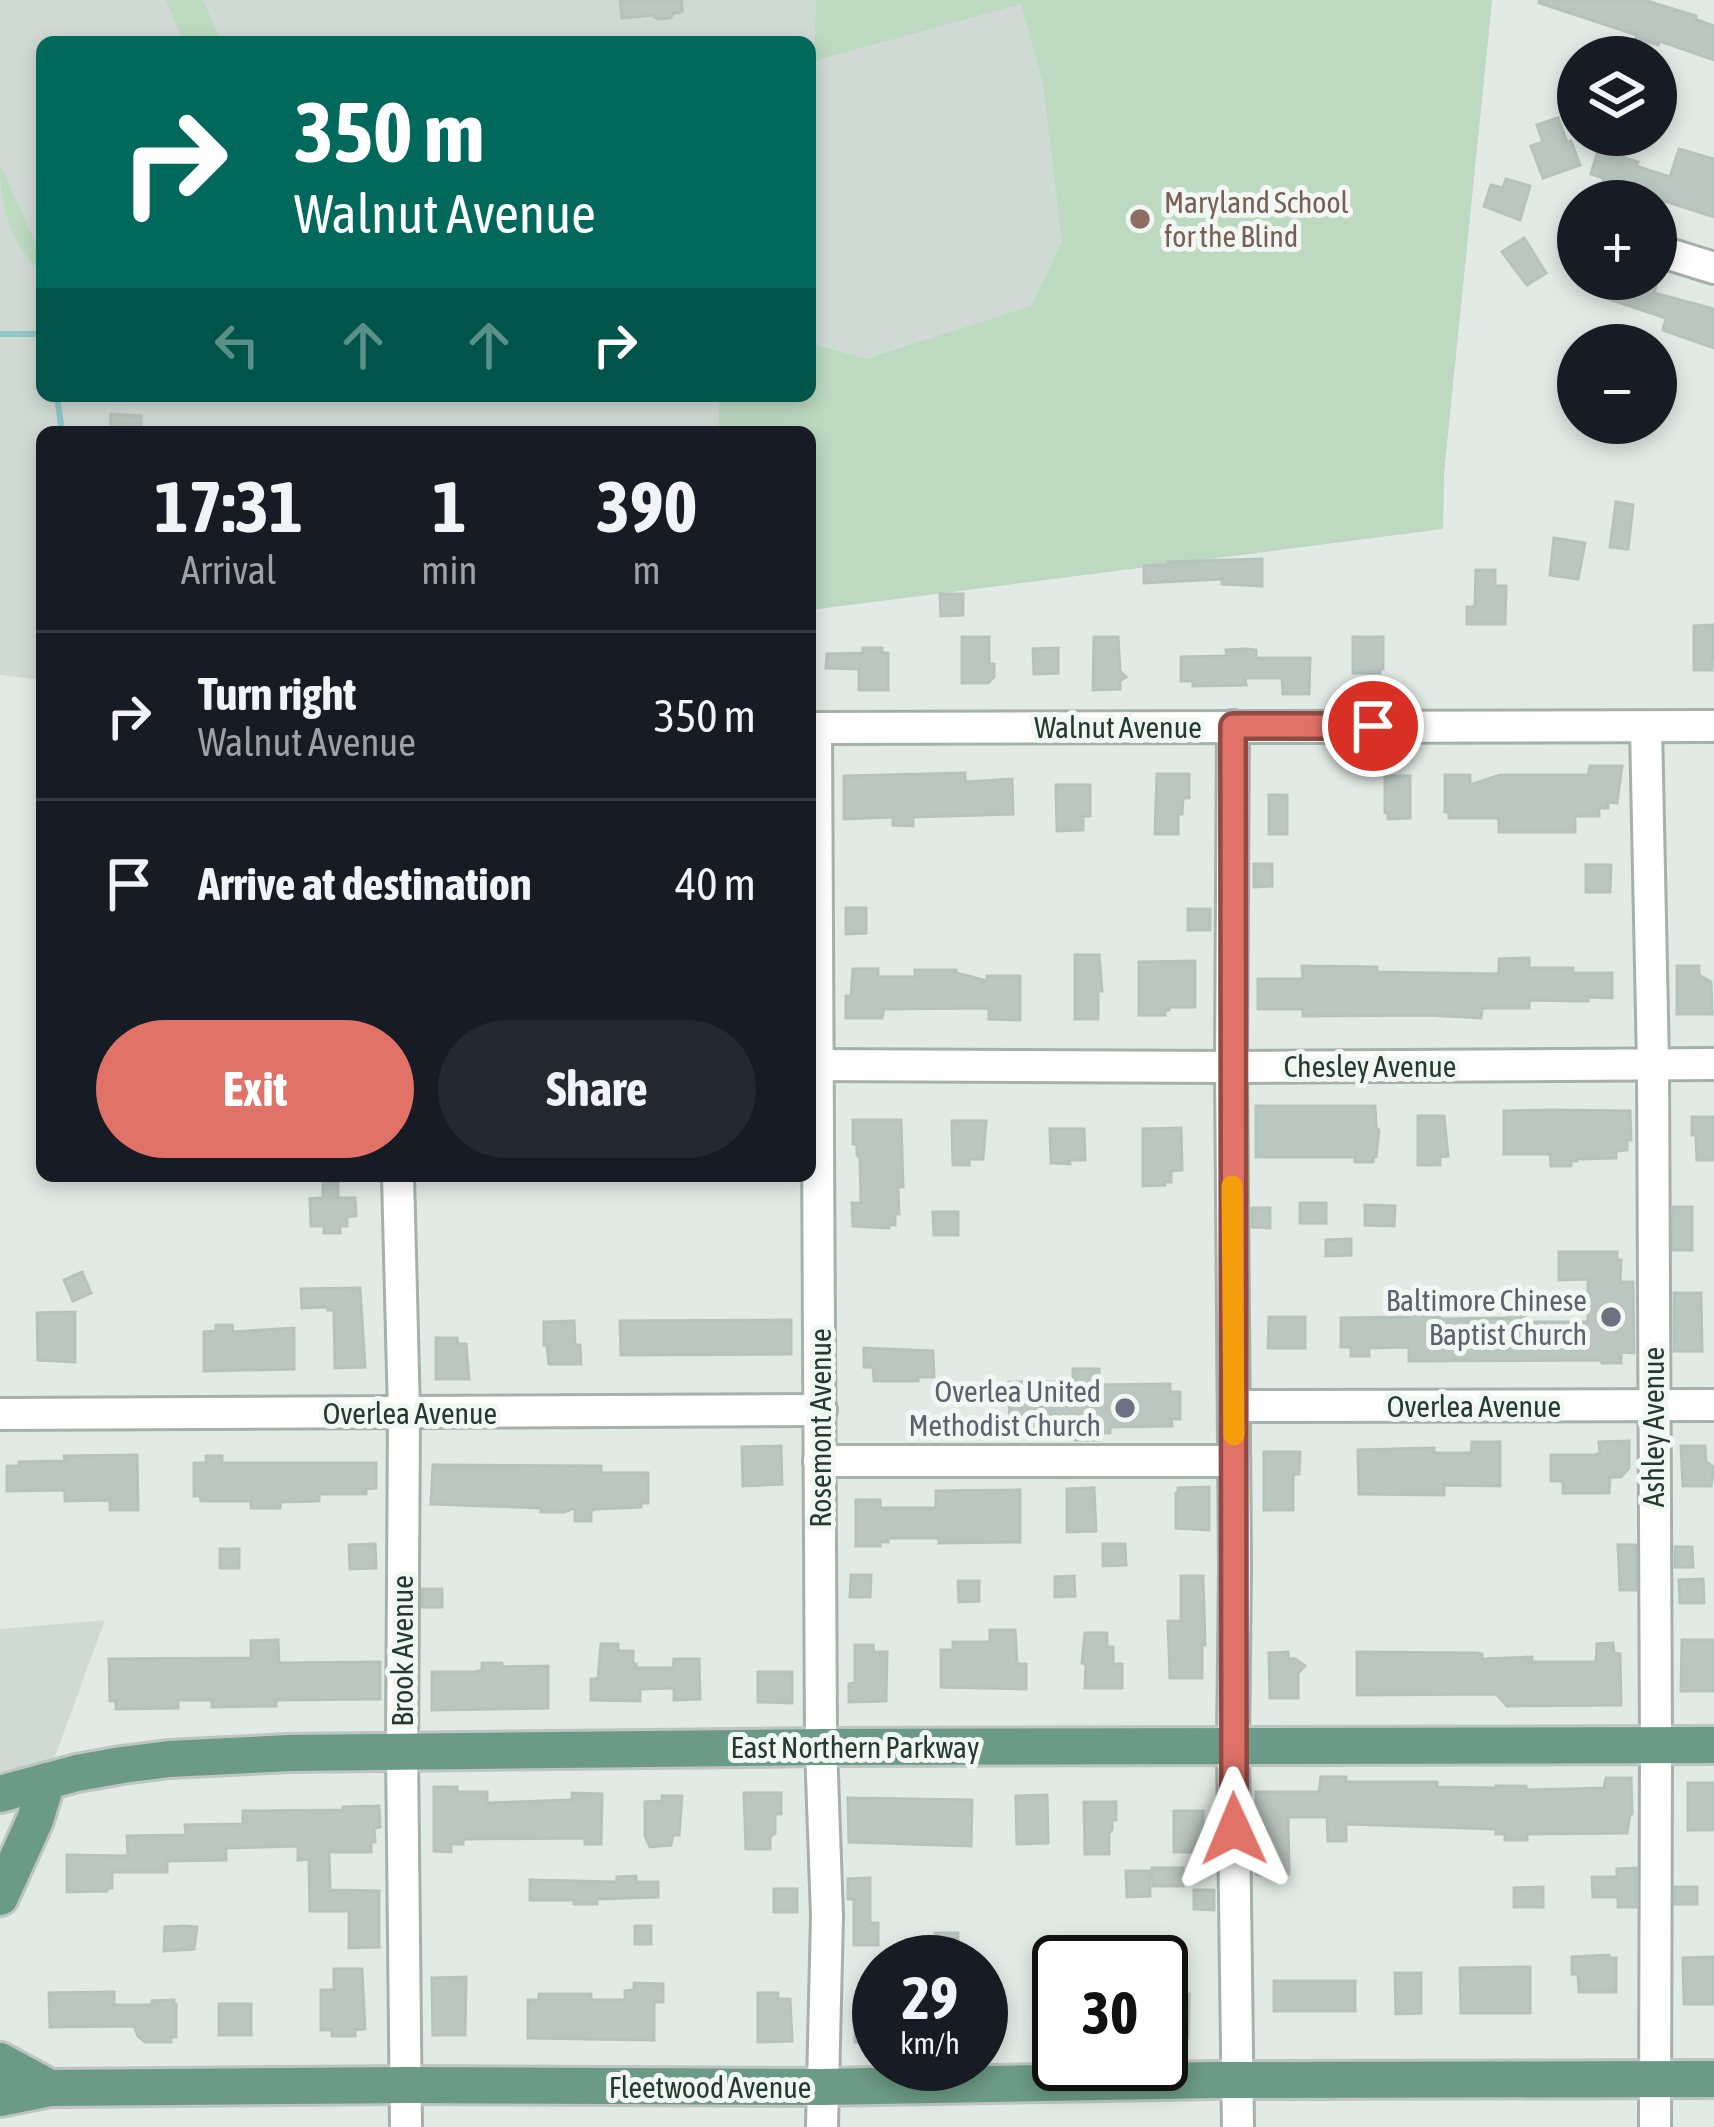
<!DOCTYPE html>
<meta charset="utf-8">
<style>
:root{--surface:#171b24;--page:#242831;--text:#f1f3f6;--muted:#9ea1a6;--line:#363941;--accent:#e17268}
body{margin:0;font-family:"Asap Condensed",sans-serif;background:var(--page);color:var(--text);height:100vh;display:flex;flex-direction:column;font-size:45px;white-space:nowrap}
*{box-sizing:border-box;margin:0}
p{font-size:39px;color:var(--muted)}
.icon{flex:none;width:66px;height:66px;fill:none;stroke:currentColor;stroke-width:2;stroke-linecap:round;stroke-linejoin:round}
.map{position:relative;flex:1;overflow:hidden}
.drawer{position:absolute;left:36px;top:426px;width:780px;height:756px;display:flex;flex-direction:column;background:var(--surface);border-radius:18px;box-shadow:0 6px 18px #0003}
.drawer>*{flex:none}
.top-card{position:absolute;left:36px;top:36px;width:780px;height:366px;border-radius:18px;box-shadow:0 6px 18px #0003;background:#00695c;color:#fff;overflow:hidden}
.controls{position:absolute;left:1557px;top:36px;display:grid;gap:24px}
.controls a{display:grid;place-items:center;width:120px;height:120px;border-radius:50%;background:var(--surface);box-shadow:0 6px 18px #0003;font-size:60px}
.speed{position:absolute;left:852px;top:1935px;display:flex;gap:24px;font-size:60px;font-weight:700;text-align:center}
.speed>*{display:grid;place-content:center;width:156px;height:156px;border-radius:50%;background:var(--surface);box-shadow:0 6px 18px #0003;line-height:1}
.speed small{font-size:30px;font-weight:400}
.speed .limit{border:6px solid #111;border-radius:18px;background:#fff;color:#111}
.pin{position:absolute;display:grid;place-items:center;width:102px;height:102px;color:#fff;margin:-51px;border:6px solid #fff;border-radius:50%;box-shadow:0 3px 12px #0007}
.me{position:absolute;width:132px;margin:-66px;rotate:359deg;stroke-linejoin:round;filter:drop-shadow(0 0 9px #0008)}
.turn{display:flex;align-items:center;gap:42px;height:252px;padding:0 60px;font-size:54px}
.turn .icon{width:156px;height:156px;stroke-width:2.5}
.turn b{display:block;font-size:84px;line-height:102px}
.lanes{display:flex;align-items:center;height:114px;padding:0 60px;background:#0003;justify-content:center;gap:60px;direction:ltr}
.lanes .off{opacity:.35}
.eta{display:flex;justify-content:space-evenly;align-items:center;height:204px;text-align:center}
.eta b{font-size:72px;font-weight:700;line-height:84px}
.cta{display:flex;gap:24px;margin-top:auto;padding:24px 60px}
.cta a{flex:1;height:138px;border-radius:72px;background:var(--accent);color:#fff;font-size:48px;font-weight:700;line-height:138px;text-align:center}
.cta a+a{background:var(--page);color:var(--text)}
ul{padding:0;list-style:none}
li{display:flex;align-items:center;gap:36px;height:168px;padding:0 60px;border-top:3px solid var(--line)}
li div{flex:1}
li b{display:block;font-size:45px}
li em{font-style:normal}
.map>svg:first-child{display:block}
.built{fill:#d0dad4;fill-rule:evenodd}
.green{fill:#bdd9c0}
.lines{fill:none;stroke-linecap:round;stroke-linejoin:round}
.stream{stroke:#90c9c8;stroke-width:6}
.building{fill:#bac7c0;stroke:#b5c3bb;stroke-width:3}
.minor-casing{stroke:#a5b1ab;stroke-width:36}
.major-casing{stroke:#bdc4c1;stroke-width:42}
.minor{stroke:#fff;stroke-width:30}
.major{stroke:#6b9a86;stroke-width:36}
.route-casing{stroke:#924a44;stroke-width:30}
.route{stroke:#e17268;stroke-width:21}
.slow{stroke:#f59e0b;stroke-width:21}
.education-dot{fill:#8d6e63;stroke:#f1f7f3;stroke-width:4.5}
.worship-dot{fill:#6b7280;stroke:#f1f7f3;stroke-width:4.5}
.labels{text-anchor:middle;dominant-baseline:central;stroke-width:10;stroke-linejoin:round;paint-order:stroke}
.education-label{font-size:30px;fill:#785e54;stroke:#f1f7f3;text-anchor:start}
.street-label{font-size:30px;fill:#243930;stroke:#f1f7f3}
.worship-label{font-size:30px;fill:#5b616d;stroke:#f1f7f3;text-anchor:end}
</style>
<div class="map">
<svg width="1714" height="2127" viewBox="0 0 1714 2127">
<rect width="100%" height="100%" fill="#e1eae5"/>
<g class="built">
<path d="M0,0H1492L1444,472L1443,529L810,432H42V680L0,675ZM42,42H810V396H42Z"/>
<path d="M105,1620L43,1789L0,1801V1629Z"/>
</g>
<g class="green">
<path d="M166,0H203L221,42H184Z"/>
<path d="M816,0H1492L1444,472L1443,529L810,610V432H718L719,396H810V343L866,359L1031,306L1062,242L1043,83L1021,4L814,61Z"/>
<path d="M0,164L35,242L42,252V274C10,242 0,207 0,164Z"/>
</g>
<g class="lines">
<g class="stream">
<path d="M0,334H40L42,338"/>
<path d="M57,396L62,432"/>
</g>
</g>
<g class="building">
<path d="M620,0H682V12L674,13L670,18L658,19L652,15L622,18Z"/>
<path d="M1539,0H1644L1696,16L1695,19L1714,26V60L1660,41L1658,45L1636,38L1637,35L1539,3Z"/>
<path d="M1558,118L1567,142L1571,141L1580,165L1543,178L1531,146L1543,142L1537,125Z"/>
<path d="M1679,149L1714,159V217L1655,198L1654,201H1642L1627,196L1629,191L1626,188L1603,181L1604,178L1591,174L1598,150L1638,162L1636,166L1670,177Z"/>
<path d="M1506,179L1530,186L1520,220L1484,206L1491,185L1503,188Z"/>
<path d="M1524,238L1546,273L1527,285L1502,252Z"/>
<path d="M1615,279H1651L1649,284L1656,286L1654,293L1714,309V348L1663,330L1666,318L1609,299Z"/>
<path d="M111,414L141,416V432H110Z"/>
<path d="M1616,502L1633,505L1628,549L1610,547Z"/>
<path d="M1554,538L1585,543L1578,579L1550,575Z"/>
<path d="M1262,559V586L1222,584V579L1144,583V566L1168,565V562Z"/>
<path d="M1476,570H1495V586H1506L1505,624H1467V607H1475Z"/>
<path d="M940,594H963V615L941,616Z"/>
<path d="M1714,625L1712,670H1694V626Z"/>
<path d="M962,637H989V664H994V677L988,683H962Z"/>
<path d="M1094,637H1118L1120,671L1126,677L1120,681V689L1093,690Z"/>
<path d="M1353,637H1383V669L1380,668V673H1353Z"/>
<path d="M863,648H882V653H888V690H859V669L826,668L827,654L863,653Z"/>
<path d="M1058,648V673L1034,674L1033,649Z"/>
<path d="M1247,649L1256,650V658H1310L1309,694H1283L1282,678H1245L1246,685L1193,686V681H1181V657L1227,656L1226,650Z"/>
<path d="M1590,766H1622L1617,803L1608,802V808H1599V816H1575V832H1499V818H1449V812H1445V775H1470V785L1500,775H1588Z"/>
<path d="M965,773V782L1012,779L1013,814L913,817V826L893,825V817L844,819V776Z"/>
<path d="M1157,774H1189V798H1183L1182,814H1178V834H1155Z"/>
<path d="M1385,776H1410V818L1388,819V813H1385Z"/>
<path d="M1056,785H1090V816H1083V830L1057,831Z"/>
<rect x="1269" y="795" width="18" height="39"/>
<path d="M1254,864H1272V886L1254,887Z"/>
<path d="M1586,865H1611L1610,892H1586Z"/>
<path d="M846,908H866V933L846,934Z"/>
<rect x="1188" y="909" width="22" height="21"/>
<path d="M1075,955H1099L1102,991H1098V1019H1075Z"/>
<path d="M1529,958V968H1573V973H1612V998L1588,997V1001H1574L1529,1000V1008H1482L1481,1018L1429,1015L1303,1016V1009H1258V979H1303L1302,966L1377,967V972L1499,974V959Z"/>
<path d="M1195,961V1007H1170L1169,1010H1165V1015H1139V962Z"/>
<path d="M1677,966H1699V975L1711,982L1712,1014H1677Z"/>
<path d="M853,969H878V977H915V970H956V973L987,981V976H1020V1020L989,1019V1008L884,1009L882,1018H846V996H851Z"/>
<path d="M1256,1106H1375L1376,1128L1379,1130L1376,1157H1373V1162H1355V1157H1256Z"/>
<path d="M1551,1110L1630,1111L1631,1140H1627V1150L1616,1151V1158L1577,1159V1161H1571V1166H1551L1550,1154H1504V1111Z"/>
<path d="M1418,1116H1444L1448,1156L1440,1157V1165H1418Z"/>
<path d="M1692,1117H1714V1160H1697L1696,1135H1692Z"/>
<path d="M853,1120H901L903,1187H898L899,1214H895V1225H889V1228L853,1226L852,1203H861L860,1158L857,1155V1144H853Z"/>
<path d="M952,1121H986L983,1159H969V1165H953Z"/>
<path d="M1181,1128L1182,1170L1171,1171V1182H1165V1185L1143,1186V1129Z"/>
<path d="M1050,1129H1084L1085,1160H1069L1070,1164L1051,1163Z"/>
<path d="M338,1183V1198H355L356,1216L347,1217V1226H340V1233H324V1226H311L310,1199L323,1198V1184Z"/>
<rect x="1300" y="1203" width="26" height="20"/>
<path d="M1365,1205L1395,1206L1394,1226L1365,1225Z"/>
<rect x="1673" y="1207" width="19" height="43"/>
<path d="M1252,1208H1270V1228L1252,1227Z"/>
<path d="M933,1212H958V1235H934Z"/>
<path d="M1351,1239V1255L1326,1256V1240Z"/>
<path d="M1559,1252H1617V1260H1621L1620,1282H1633L1634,1353L1621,1352V1363H1602L1601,1360L1409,1361V1347L1369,1348V1356H1351V1347H1341V1318L1409,1317V1304H1440V1319L1508,1318V1314H1525L1526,1322H1588V1279L1559,1280Z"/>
<path d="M82,1272L91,1293L73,1301L64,1280Z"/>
<path d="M360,1288L365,1367L335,1368L334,1310H328V1307L302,1308L301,1289Z"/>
<path d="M1674,1293H1701L1702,1351H1674Z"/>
<path d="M75,1312V1362L38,1360L37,1313Z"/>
<path d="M1269,1317H1305V1348H1268Z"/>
<path d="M791,1320V1354L621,1355L620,1321Z"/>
<path d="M574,1321L575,1345H580L581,1364H549L547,1345H544V1322Z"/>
<path d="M216,1325H232L233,1332L294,1328V1369L204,1371V1332L216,1331Z"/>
<path d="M436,1338H457L458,1344H466L469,1379H436Z"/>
<path d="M864,1348L933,1351L934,1377H918V1381H874L873,1367H864Z"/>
<path d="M1073,1369H1099V1385L1170,1384V1392H1180V1419H1171L1172,1426L1110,1427V1433H1099L1098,1440H1075V1432L1010,1433L1009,1382H1073Z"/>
<path d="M1629,1441V1468L1621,1477H1610L1609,1493H1563V1481H1551V1455H1595L1600,1453L1599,1442Z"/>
<path d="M1472,1442H1500V1486L1444,1485V1495L1359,1494L1358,1450L1434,1448V1453H1471Z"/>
<path d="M781,1446L782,1484L743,1486L742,1447Z"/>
<path d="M1681,1446H1705L1706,1462L1714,1467L1711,1486H1683Z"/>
<path d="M1264,1452H1300L1299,1474H1293V1510H1264Z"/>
<path d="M137,1455L138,1510H110V1500L65,1501V1490L7,1491V1466H19V1462L65,1461L64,1456Z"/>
<path d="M206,1456H222V1463H376V1488L366,1489V1494H319V1501L280,1502V1508H251V1501H201L200,1496H194V1463H206Z"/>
<path d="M433,1465L601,1466V1473H648V1503H641V1507L595,1509L591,1511V1521H575V1508L564,1512H541V1508L431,1504Z"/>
<path d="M1209,1487V1530L1176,1528V1493H1178V1488Z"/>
<path d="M1094,1488L1096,1531L1067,1532V1489Z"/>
<path d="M1020,1490V1542L939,1543V1538H888V1542H880V1546H856V1500H880V1508H936V1491Z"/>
<path d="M375,1544L376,1568L350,1569L349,1545Z"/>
<path d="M1103,1544H1125L1126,1565L1103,1566Z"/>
<path d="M1618,1545H1636V1590H1620Z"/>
<path d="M1675,1547H1692L1693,1567H1675Z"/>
<rect x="220" y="1549" width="19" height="19"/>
<path d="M851,1575H871L870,1597H850Z"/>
<path d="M1074,1576L1075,1596L1055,1597V1577Z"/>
<path d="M1181,1576H1203L1205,1645H1202V1678H1170L1168,1621H1181Z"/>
<path d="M1703,1579L1704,1603H1680L1679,1580Z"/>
<path d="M958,1581H979V1601L959,1602Z"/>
<rect x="422" y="1589" width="20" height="18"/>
<path d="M990,1630H1015L1017,1664H1026V1689L941,1687V1650H953V1642H990Z"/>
<path d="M1085,1633H1107V1647H1113V1664H1122V1688H1085L1086,1664L1082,1663Z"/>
<path d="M278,1640L279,1663L380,1662V1699L276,1700V1706L212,1707V1700H178V1708L116,1709V1701H110L109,1659L251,1658V1641Z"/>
<path d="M1682,1640H1714V1691H1681Z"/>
<path d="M1613,1643L1614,1653L1620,1654L1621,1705L1507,1706L1496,1694L1357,1695V1652L1477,1653L1482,1654V1659L1532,1657V1662H1596L1597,1644Z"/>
<path d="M601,1644H618V1651H633V1664H636V1668H673L674,1659H699L700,1699L674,1700V1688L640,1689V1701L591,1700V1679H598Z"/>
<path d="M855,1645H873L874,1652H887L886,1701L849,1702V1684L855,1683Z"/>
<path d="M1288,1652V1659H1295L1305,1666L1298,1673V1698H1270L1269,1653Z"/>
<path d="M482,1663H502V1667L548,1666V1708L432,1710V1672H475L482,1670Z"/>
<path d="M758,1672H792V1703L758,1702Z"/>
<path d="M1321,1777H1346V1782H1437V1787L1496,1788V1786H1526V1790L1604,1788L1606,1778H1631L1632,1814L1630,1815L1627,1833L1527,1834V1840H1505V1834H1496V1829L1346,1824V1841H1328L1327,1817H1288L1289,1874H1282L1278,1878L1256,1874V1792H1319Z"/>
<rect x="1688" y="1783" width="26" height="47"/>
<path d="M434,1787H457V1792H487V1803L572,1800V1793L602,1794L601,1844H585V1838L463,1839V1844H451V1852L434,1851Z"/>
<path d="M744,1793H781V1814H775V1833L770,1837V1849H746Z"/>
<path d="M1047,1795L1048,1843L1017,1844L1016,1796Z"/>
<path d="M662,1796H682L679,1835H673L671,1845L650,1847L645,1836V1802L662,1801Z"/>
<path d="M848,1798L972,1800L971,1846L849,1842Z"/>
<path d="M1084,1802H1116V1820H1112V1830L1109,1833V1854H1085Z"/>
<path d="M379,1806L380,1827L374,1828L375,1842H371V1852H329L330,1890L379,1891V1947L349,1948V1911H310L309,1859L298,1860V1846L226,1848V1860L167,1861V1872H112V1888H107V1891L67,1892V1855L128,1856L127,1836L186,1835L185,1825L243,1824V1811L343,1810V1807Z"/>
<path d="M1174,1811H1203V1846H1197L1196,1852H1174Z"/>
<path d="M1152,1868H1183V1886H1153Z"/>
<path d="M1636,1868V1907H1618V1897H1593L1592,1877H1617V1869Z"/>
<path d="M1126,1871H1150V1896L1127,1897Z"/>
<path d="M636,1876V1882H658V1897L597,1899V1904H574V1900H530V1880L617,1882V1877Z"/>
<path d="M870,1878V1923H878V1945H854V1899H848V1879Z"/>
<path d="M1543,1887V1907H1514V1888Z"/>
<rect x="1675" y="1887" width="22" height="17"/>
<rect x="774" y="1889" width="23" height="23"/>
<path d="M1194,1890H1214V1910L1194,1909Z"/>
<path d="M183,1926L197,1927L194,1949L164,1951L165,1927Z"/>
<rect x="635" y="1926" width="16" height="18"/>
<path d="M935,1933H958V1955H936Z"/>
<path d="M1609,1955V1958H1616V1992H1579L1578,1974H1572V1957Z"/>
<path d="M1713,1957L1714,2004H1684L1683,1958Z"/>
<path d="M1530,1967V2013H1461L1460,1968Z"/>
<path d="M334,1969H362L365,2029L355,2030V2036H332V2030H321V1990H334Z"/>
<path d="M1395,1973H1421V2013L1396,2014Z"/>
<path d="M466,1977L465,2035H433L432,1978Z"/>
<rect x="1274" y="1981" width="81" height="30"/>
<path d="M634,1983L663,1984V2002H654V2040L528,2038V2000H539V1994H591V2000H625V1991L634,1990Z"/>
<path d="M114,1992V2005H152V2001L174,2000V2006L176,2005V2037H171V2042H145L138,2036L134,2026L50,2027L49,1993Z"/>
<path d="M758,1993H778V1999H790L792,2041L758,2042Z"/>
<path d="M1163,1994H1189L1188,2038H1162Z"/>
<path d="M856,1995H879V2042H855Z"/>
<rect x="1037" y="1996" width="22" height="42"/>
<rect x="981" y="2001" width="18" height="18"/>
<rect x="219" y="2004" width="32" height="31"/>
</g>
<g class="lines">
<g class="minor-casing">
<g id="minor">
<path d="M1656,250L1714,268"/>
<path d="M1233,726L1231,1067L1235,1567L1233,1746L1238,2127"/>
<path d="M1646,727L1653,1064L1656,1745L1655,2127"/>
<path d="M810,728L1714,726"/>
<path d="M816,728L821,1747L827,1916L822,2127"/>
<path d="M810,1065L1231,1067L1714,1064"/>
<path d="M398,1176L404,1413L402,1750L406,2127"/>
<path d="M1234,1406L1714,1405"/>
<path d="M0,1414L821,1410"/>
<path d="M819,1461H1234"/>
</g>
</g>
<g class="major-casing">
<g id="major">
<path d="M0,1794L77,1773L122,1765L169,1759L290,1753L821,1747L1714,1745"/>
<path d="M0,1897L35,1820L47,1781"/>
<path d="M0,2061L50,2088L406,2085L822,2087L1213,2080L1714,2079"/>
<path d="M0,2098L50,2088"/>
</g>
</g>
<use href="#minor" class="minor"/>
<use href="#major" class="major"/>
</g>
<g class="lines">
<g class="route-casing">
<path id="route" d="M1234,1829L1233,726H1373"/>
</g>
<use href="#route" class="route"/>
<path class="slow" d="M1232,1186L1234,1435"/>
</g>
<circle class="education-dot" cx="1140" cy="219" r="12"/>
<g class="worship-dot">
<circle cx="1611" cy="1317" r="12"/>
<circle cx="1125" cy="1408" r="12"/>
</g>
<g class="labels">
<g class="education-label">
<text x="1164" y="202">Maryland School<tspan x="1164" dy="34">for the Blind</tspan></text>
</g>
<g class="street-label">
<text x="1118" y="727">Walnut Avenue</text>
<text x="1370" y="1066">Chesley Avenue</text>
<text x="1474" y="1406">Overlea Avenue</text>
<text x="410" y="1413">Overlea Avenue</text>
<text transform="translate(1653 1427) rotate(-90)">Ashley Avenue</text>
<text transform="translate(820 1428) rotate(-90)">Rosemont Avenue</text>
<text transform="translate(402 1651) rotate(-90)">Brook Avenue</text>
<text x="855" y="1747">East Northern Parkway</text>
<text x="710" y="2087">Fleetwood Avenue</text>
</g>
<g class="worship-label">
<text x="1587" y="1300">Baltimore Chinese<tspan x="1587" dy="34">Baptist Church</tspan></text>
<text x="1101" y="1391">Overlea United<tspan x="1101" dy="34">Methodist Church</tspan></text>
</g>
</g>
</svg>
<div class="controls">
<a><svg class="icon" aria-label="layers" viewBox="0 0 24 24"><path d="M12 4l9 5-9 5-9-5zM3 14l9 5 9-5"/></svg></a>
<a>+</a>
<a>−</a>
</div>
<div class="speed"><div>29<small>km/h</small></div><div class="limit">30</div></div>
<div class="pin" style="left:1373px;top:726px;background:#d93025"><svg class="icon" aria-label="arrive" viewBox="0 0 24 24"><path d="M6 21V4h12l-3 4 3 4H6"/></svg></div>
<svg class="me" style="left:1234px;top:1829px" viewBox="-20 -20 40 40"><path d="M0-17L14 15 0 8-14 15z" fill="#e17268" stroke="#fff" stroke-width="4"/></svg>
<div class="top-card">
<div class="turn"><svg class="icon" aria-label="right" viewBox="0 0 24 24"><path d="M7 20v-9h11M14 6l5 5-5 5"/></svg><div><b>350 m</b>Walnut Avenue</div></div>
<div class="lanes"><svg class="icon off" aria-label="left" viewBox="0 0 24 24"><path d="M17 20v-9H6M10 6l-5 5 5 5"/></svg><svg class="icon off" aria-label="ahead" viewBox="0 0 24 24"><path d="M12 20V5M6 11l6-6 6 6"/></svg><svg class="icon off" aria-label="ahead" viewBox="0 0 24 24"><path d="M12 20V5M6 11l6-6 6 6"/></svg><svg class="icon" aria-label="right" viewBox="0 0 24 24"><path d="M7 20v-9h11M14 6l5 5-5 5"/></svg></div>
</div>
<section class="drawer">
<div class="eta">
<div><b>17:31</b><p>Arrival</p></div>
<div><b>1</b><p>min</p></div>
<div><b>390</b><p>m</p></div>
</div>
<ul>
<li><svg class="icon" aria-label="right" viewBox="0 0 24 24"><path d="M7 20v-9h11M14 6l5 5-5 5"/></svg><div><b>Turn right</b><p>Walnut Avenue</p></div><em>350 m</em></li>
<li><svg class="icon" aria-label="arrive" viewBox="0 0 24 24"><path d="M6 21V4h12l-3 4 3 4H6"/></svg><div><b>Arrive at destination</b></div><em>40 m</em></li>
</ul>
<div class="cta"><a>Exit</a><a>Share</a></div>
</section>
</div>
